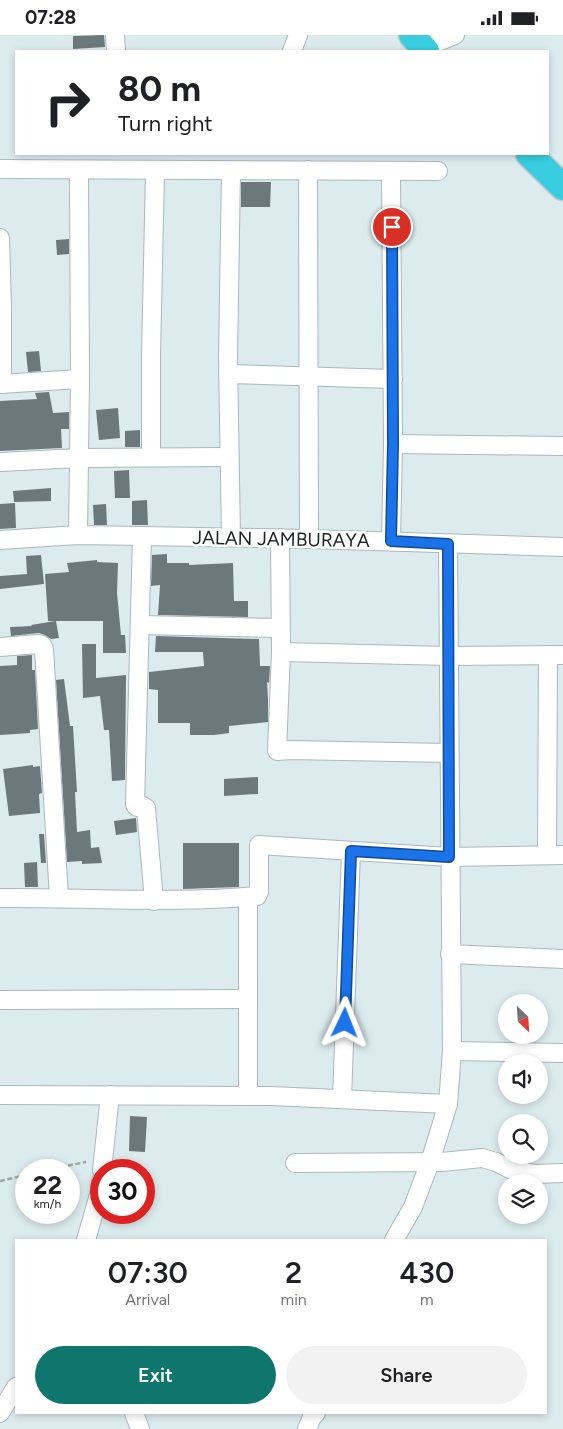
<!DOCTYPE html>
<style>
:root{--surface:#fff;--page:#f2f2f2;--text:#202124;--muted:#757577;--accent:#0f766e}
body{margin:0;font-family:Figtree,sans-serif;background:var(--page);color:var(--text);height:100vh;display:flex;flex-direction:column;font-size:19px;white-space:nowrap}
*{box-sizing:border-box;margin:0}
p{font-size:16px;color:var(--muted)}
.icon{flex:none;width:28px;height:28px;fill:none;stroke:currentColor;stroke-width:2;stroke-linecap:round;stroke-linejoin:round}
.map{position:relative;flex:1;overflow:hidden}
.sheet{position:absolute;left:15px;top:1204px;width:532px;height:175px;display:flex;flex-direction:column;background:var(--surface);border-radius:0px;box-shadow:0 2px 8px #0003}
.sheet>*{flex:none}
.hud{position:absolute;left:15px;top:15px;width:534px;height:105px;border-radius:0px;box-shadow:0 2px 8px #0003;background:#fff;color:var(--text);overflow:hidden}
.needle{width:32px;rotate:155deg}
.tools{position:absolute;left:498px;top:959px;display:grid;gap:10px}
.tools a{display:grid;place-items:center;width:50px;height:50px;border-radius:50%;background:var(--surface);box-shadow:0 2px 8px #0003;font-size:25px}
.speed{position:absolute;left:15px;top:1124px;display:flex;gap:10px;font-size:25px;font-weight:700;text-align:center}
.speed>*{display:grid;place-content:center;width:65px;height:65px;border-radius:50%;background:var(--surface);box-shadow:0 2px 8px #0003;line-height:1}
.speed small{font-size:12px;font-weight:400}
.speed .limit{border:8px solid #d22;background:#fff;color:#111}
.pin{position:absolute;display:grid;place-items:center;width:42px;height:42px;color:#fff;margin:-21px;border:2px solid #fff;border-radius:50%;box-shadow:0 1px 5px #0007}
.me{position:absolute;width:55px;margin:-28px;rotate:2deg;stroke-linejoin:round;filter:drop-shadow(0 0 4px #0008)}
.turn{display:flex;align-items:center;gap:18px;height:105px;padding:0 20px;font-size:22px}
.turn .icon{width:65px;height:65px;stroke-width:2.5}
.turn b{display:block;font-size:35px;line-height:42px}
.eta{display:flex;justify-content:space-evenly;align-items:center;height:85px;text-align:center}
.eta b{font-size:30px;font-weight:600;line-height:35px}
.cta{display:flex;gap:10px;margin-top:auto;padding:10px 20px}
.cta a{flex:1;height:58px;border-radius:30px;background:var(--accent);color:#fff;font-size:20px;font-weight:600;line-height:58px;text-align:center}
.cta a+a{background:var(--page);color:var(--text)}
.status{display:flex;justify-content:space-between;align-items:center;height:35px;padding:0 25px;background:var(--surface);direction:ltr}
.status svg{height:14px;fill:currentColor}
.map>svg:first-child{display:block}
.building{fill:#6b797c}
.lines{fill:none;stroke-linecap:round;stroke-linejoin:round}
.minor-casing{stroke:#a9b9bb;stroke-width:20}
.highway-casing{stroke:#c9caca;stroke-width:29}
.path{stroke:#99a6a8;stroke-width:2.5;stroke-dasharray:5 2.5;stroke-linecap:butt}
.minor{stroke:#fff;stroke-width:18}
.highway{stroke:#38cee0;stroke-width:26}
.route-casing{stroke:#114b97;stroke-width:12}
.route{stroke:#1a73e8;stroke-width:9}
.labels{text-anchor:middle;dominant-baseline:central;stroke-width:5;stroke-linejoin:round;paint-order:stroke}
.street-label{font-size:19px;fill:#1c2222;stroke:#fff}
</style>
<div class="status"><b>07:28</b><svg viewBox="0 0 49 12"><path d="M0 12V9h3v3zM5 12V6h3v6zM10 12V3h3v9zM15 12V0h3v12zM26 1h20v11H26zM47 4h2v5h-2z"/></svg></div>
<div class="map">
<svg width="563" height="1394" viewBox="0 0 563 1394">
<rect width="100%" height="100%" fill="#dbebee"/>
<g class="building">
<path d="M103,0H104L105,12L73,14V1Z"/>
<path d="M241,147H271L270,172H241Z"/>
<path d="M69,204V219L57,220L56,205Z"/>
<path d="M39,316L41,336L28,337L26,317Z"/>
<path d="M49,357L53,378L69,377V394H61L62,413L0,416V366L37,364L35,358Z"/>
<path d="M118,373L120,403L99,405L96,375Z"/>
<path d="M140,395V412H125V396Z"/>
<path d="M129,435L130,463H115L114,436Z"/>
<path d="M51,453V466L14,467L13,456Z"/>
<path d="M147,465L148,490H132V466Z"/>
<path d="M15,468L16,493L0,494V469Z"/>
<path d="M106,469L107,490H94L93,470Z"/>
<path d="M167,519V528H189V530L233,528L234,566H248V582L158,580L160,550L151,551L152,520Z"/>
<path d="M41,520L44,549L0,554V541L27,539L26,521Z"/>
<path d="M97,525V527L118,528L117,558L121,600H125L126,618H103V586H56L59,603L51,604L45,600L39,598L11,601L10,592L32,591L31,590L55,586H48L45,539L69,537L67,528Z"/>
<path d="M156,601L259,604L260,631H270L269,648L267,647L268,664V687L229,691V698L214,700H190V688H158V655L149,654V637L204,631L203,617H155Z"/>
<path d="M82,609H96V643L126,640L125,745L112,746L109,695H104L100,661L83,663Z"/>
<path d="M32,620V635H35L38,694L30,695V698L0,700V631L17,630V621Z"/>
<path d="M64,644L70,691H73L77,757H75L77,797L90,795L91,813L99,812L102,828L82,829V826L67,827L56,645Z"/>
<path d="M33,730V732L40,731L42,758L39,759L40,778L9,781L3,734Z"/>
<path d="M258,742V759L224,761V744Z"/>
<path d="M136,783L137,797L116,800L114,786Z"/>
<path d="M39,799H44L46,828H41Z"/>
<path d="M183,808H239V852L183,854Z"/>
<path d="M37,827L38,852H25L24,828Z"/>
<path d="M130,1081L147,1082L145,1117L129,1116Z"/>
</g>
<g class="lines">
<g class="minor-casing">
<g id="minor">
<path d="M115,0L116,16"/>
<path d="M423,13L455,0"/>
<path d="M292,16L298,0"/>
<path d="M0,134L438,136"/>
<path d="M308,135L309,504"/>
<path d="M231,136L228,323L231,502"/>
<path d="M391,136L393,409L391,506"/>
<path d="M0,203L2,273V349"/>
<path d="M228,339L393,344"/>
<path d="M0,349L80,344"/>
<path d="M393,409L563,411"/>
<path d="M151,422V321L155,136"/>
<path d="M0,427L78,423L228,422"/>
<path d="M78,500L80,344L79,136"/>
<path d="M142,501L135,770L137,772L143,771L146,773L154,866"/>
<path d="M280,503L281,617L277,716L290,715L449,718"/>
<path d="M0,505L78,500L142,501L309,504L563,512"/>
<path d="M141,590L280,593"/>
<path d="M0,612L39,609L42,610L44,614L59,863"/>
<path d="M281,617L449,621L563,620"/>
<path d="M547,820L548,620"/>
<path d="M248,862V1061"/>
<path d="M0,863C86,862 172,869 257,861L259,857V810L449,822L563,820"/>
<path d="M450,919L563,924"/>
<path d="M0,965L248,964"/>
<path d="M452,1016L563,1018"/>
<path d="M0,1060L271,1061L448,1069"/>
<path d="M342,1064L351,816"/>
<path d="M295,1128L442,1127L482,1123L496,1127L510,1134L535,1139L563,1138"/>
<path d="M102,1135L110,1060"/>
<path d="M86,1205L100,1156L101,1146"/>
<path d="M394,1205L413,1172L430,1127L448,1069L452,1016L448,509"/>
<path d="M0,1378L16,1352"/>
<path d="M134,1378L140,1394"/>
<path d="M307,1394L312,1382L316,1378"/>
</g>
</g>
<g class="highway-casing">
<g id="highway">
<path d="M412,0L426,16"/>
<path d="M529,119L563,152"/>
</g>
</g>
<g class="path">
<path d="M46,1135L86,1127"/>
<path d="M0,1146L26,1140"/>
</g>
<use href="#minor" class="minor"/>
<use href="#highway" class="highway"/>
</g>
<g class="lines">
<g class="route-casing">
<path id="route" d="M345,988L351,816L449,822L448,509L391,506L393,409L392,192"/>
</g>
<use href="#route" class="route"/>
</g>
<g class="labels">
<g class="street-label">
<text transform="translate(281 504) rotate(1)">JALAN JAMBURAYA</text>
</g>
</g>
</svg>
<div class="tools">
<a><svg class="needle" viewBox="-14 -14 28 28"><path d="M0-13l5 13h-10z" fill="#e53935"/><path d="M0 13l5-13h-10z" fill="#757577"/></svg></a>
<a><svg class="icon" aria-label="sound" viewBox="0 0 24 24"><path d="M4 9h4l5-4v14l-5-4H4zM17 9q2 3 0 6"/></svg></a>
<a><svg class="icon" aria-label="search" viewBox="0 0 24 24"><circle cx="10" cy="10" r="6"/><path d="M15 15l6 6"/></svg></a>
<a><svg class="icon" aria-label="layers" viewBox="0 0 24 24"><path d="M12 4l9 5-9 5-9-5zM3 14l9 5 9-5"/></svg></a>
</div>
<div class="speed"><div>22<small>km/h</small></div><div class="limit">30</div></div>
<div class="pin" style="left:392px;top:192px;background:#d93025"><svg class="icon" aria-label="arrive" viewBox="0 0 24 24"><path d="M6 21V4h12l-3 4 3 4H6"/></svg></div>
<svg class="me" style="left:345px;top:988px" viewBox="-20 -20 40 40"><path d="M0-17L14 15 0 8-14 15z" fill="#1a73e8" stroke="#fff" stroke-width="4"/></svg>
<div class="hud">
<div class="turn"><svg class="icon" aria-label="right" viewBox="0 0 24 24"><path d="M7 20v-9h11M14 6l5 5-5 5"/></svg><div><b>80 m</b>Turn right</div></div>
</div>
<section class="sheet">
<div class="eta">
<div><b>07:30</b><p>Arrival</p></div>
<div><b>2</b><p>min</p></div>
<div><b>430</b><p>m</p></div>
</div>
<div class="cta"><a>Exit</a><a>Share</a></div>
</section>
</div>
